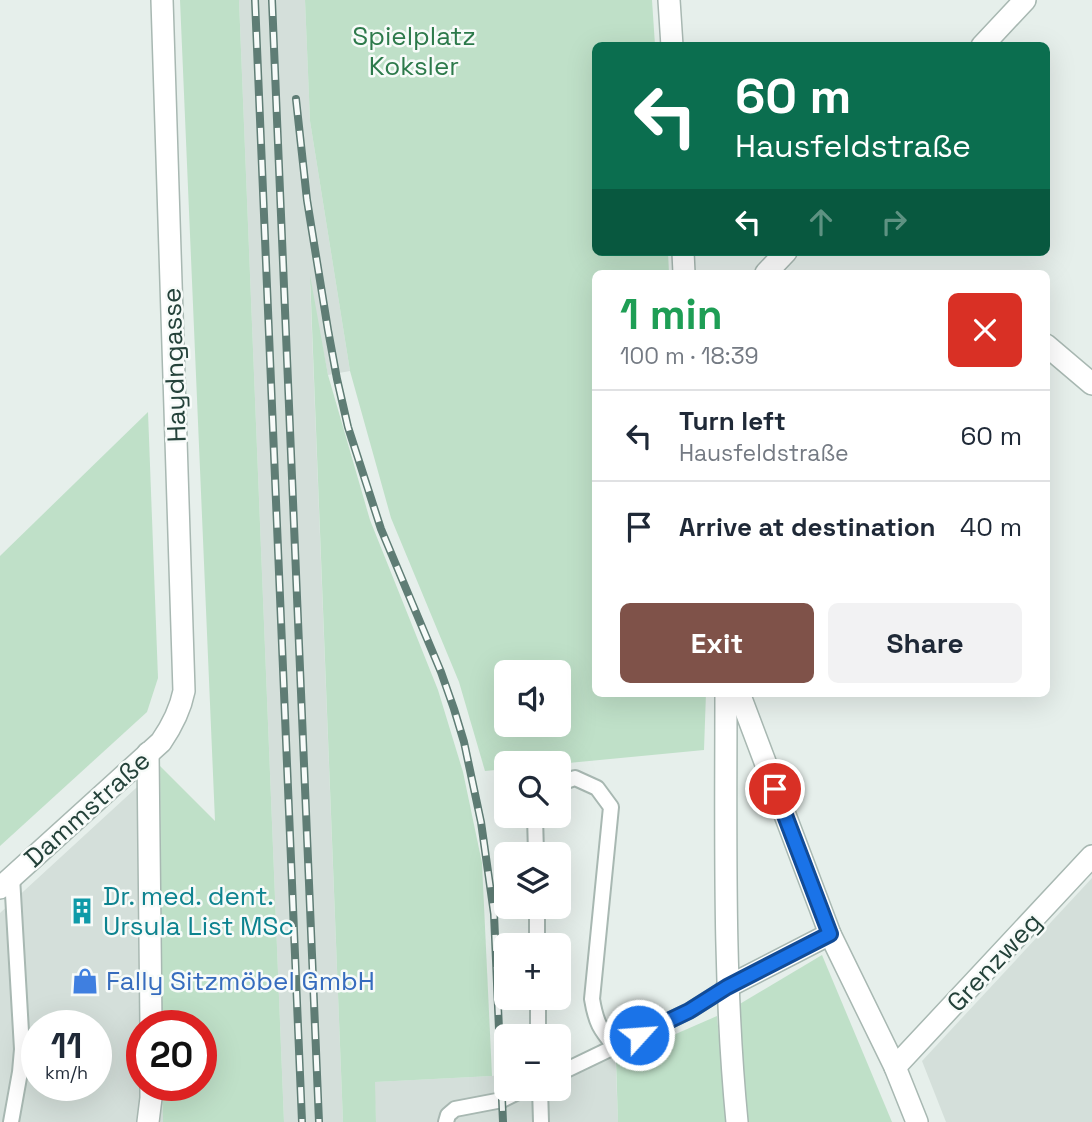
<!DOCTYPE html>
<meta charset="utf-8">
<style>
:root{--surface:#fff;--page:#f2f2f3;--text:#1f2937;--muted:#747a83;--line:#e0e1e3;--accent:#7f5249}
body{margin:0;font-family:"Space Grotesk",sans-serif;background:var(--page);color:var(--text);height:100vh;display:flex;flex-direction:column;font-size:26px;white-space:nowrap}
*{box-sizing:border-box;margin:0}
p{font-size:23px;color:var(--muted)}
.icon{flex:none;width:38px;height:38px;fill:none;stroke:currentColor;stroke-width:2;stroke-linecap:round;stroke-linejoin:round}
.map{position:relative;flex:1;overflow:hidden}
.side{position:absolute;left:592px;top:270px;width:458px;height:427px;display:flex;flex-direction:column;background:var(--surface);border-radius:10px;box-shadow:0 7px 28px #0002}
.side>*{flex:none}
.hud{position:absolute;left:592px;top:42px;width:458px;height:214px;border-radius:10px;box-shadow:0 7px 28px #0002;background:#0b6e4f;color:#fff;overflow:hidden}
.fabs{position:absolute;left:494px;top:660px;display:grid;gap:14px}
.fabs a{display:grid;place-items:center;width:77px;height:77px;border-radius:10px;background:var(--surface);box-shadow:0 7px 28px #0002;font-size:35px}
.speed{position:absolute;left:21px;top:1010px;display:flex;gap:14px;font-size:35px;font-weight:700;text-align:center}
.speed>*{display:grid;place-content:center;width:91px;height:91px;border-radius:50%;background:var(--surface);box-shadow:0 7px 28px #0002;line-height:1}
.speed small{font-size:18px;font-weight:400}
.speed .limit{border:10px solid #d22;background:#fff;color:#111}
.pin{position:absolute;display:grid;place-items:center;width:60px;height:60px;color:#fff;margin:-30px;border:4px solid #fff;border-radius:50%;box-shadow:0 2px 7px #0007}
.me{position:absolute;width:77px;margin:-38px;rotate:64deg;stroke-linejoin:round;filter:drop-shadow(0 0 5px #0008)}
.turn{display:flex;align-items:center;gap:24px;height:147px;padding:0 28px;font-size:32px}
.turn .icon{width:91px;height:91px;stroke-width:2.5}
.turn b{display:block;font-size:49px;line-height:60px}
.lanes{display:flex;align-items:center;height:66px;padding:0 28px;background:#0003;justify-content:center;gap:35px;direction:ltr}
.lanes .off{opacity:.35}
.round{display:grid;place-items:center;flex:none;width:74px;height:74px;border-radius:10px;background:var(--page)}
.headline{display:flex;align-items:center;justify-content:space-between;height:119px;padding:0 28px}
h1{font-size:42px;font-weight:700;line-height:52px;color:#1e9e55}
.primary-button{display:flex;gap:14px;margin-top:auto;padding:14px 28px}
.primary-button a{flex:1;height:80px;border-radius:10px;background:var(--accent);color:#fff;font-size:28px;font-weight:700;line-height:80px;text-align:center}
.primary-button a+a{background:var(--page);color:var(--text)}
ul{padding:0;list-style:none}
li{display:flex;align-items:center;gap:21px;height:91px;padding:0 28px;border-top:2px solid var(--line)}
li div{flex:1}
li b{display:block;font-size:26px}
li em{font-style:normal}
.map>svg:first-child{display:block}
.built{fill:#d4dfda;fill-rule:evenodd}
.green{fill:#bfe0c8;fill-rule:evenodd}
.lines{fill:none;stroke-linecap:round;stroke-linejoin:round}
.lane-casing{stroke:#a8b8b2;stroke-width:18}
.street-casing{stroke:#a8b8b2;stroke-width:24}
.lane{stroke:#fff;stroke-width:14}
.street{stroke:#fff;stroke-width:21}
.rail-casing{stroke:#5f7d75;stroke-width:8}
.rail{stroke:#f7fbf9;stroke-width:5;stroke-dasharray:16;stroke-linecap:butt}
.route-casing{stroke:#114b97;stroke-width:18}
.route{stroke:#1a73e8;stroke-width:12}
.labels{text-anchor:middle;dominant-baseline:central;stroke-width:5;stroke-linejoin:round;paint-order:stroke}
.park-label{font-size:26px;fill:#2d7a4b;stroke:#f7fbf9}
.street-label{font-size:26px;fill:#24423a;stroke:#f7fbf9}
.culture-label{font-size:26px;fill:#0d838f;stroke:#f7fbf9;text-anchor:start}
.shop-label{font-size:26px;fill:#366cbe;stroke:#f7fbf9;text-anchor:start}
</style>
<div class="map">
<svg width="1092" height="1122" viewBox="0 0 1092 1122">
<rect width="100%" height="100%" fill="#e6efeb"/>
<g class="built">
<path d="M239,0H305L310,121L350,371L328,375L310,282L343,1122H284Z"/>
<path d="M160,766L162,1025L142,1026V1085H162L163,1122H0V913ZM37,1026H96V1085H37Z"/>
<path d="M1092,878V1122H946L922,1061Z"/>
<path d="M615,1047L618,1122H376L374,1082L492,1076L506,1074V1088H558V1063Z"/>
</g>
<g class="green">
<path d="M180,0H239L284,1122H163L162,1085H201V1026L162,1025L160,766L215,821Z"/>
<path d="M305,0H652L655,45L595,46V252H668L669,273H595V693H706L704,750L558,764L506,763V769L485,771L459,682L391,518L350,371L310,121ZM506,672H558V724H506Z"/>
<path d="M310,275L328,375L370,520L438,690L463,772L482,863L492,1076L375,1082L376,1122H343Z"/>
<path d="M148,412L158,678L147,712L0,846V556Z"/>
<path d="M822,955L892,1122H741L733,1008Z"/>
<path d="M717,1016L727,1122H618L616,1060Z"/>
</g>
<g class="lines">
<g class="lane-casing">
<g id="lane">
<path d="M558,784L575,778L597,788L611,807L592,999C596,1023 600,1029 615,1047"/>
<path d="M535,816L536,854"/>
<path d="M537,906V945"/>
<path d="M538,998V1036"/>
<path d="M558,1074L689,1011L727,987"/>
<path d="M540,1088L541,1122"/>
<path d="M11,1122L20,1072L22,1049L12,877"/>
<path d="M446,1122L448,1115L455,1109L502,1100L526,1088"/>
</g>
</g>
<g class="street-casing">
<g id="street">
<path d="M669,0L672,46"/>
<path d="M982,46L1025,0"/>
<path d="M683,252L684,273"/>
<path d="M766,273L786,252"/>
<path d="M1046,345L1092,384"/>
<path d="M726,693C726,836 723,979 737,1122"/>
<path d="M739,693L830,934L895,1067L917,1122"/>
<path d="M148,753L151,1026"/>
<path d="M0,888L161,742C172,726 180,711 184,691L162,0"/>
<path d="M727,987L830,934"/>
<path d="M895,1067L1092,856"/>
<path d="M148,1122L151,1098V1085"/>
</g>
</g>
<use href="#lane" class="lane"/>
<use href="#street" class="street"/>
<g class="rail-casing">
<g id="rail">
<path d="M255,0L302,1122"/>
<path d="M272,0L319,1122"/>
<path d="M296,99L307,200L328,330L337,379L348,427L381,529L441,672L454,709L464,742L481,822L494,914L503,1122"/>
</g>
</g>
<use href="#rail" class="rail"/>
</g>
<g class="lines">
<g class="route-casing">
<path id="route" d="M639,1035L689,1011L727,987L830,934L775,789"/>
</g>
<use href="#route" class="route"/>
</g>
<defs>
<g id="building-bare" transform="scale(2.1)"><path d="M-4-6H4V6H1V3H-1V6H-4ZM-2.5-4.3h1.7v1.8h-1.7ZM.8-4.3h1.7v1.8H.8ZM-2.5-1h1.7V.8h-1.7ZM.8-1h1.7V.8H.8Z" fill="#0f9aa8" stroke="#f7fbf9" stroke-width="2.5" paint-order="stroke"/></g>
<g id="shop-bare" transform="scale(2.1)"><path d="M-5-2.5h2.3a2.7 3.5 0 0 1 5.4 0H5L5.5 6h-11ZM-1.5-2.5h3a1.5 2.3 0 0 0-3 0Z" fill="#3f7fe0" stroke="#f7fbf9" stroke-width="2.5" paint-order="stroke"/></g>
</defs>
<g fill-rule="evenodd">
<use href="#building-bare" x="82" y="911"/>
<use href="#shop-bare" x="85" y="981"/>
</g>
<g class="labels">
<g class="park-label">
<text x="414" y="36">Spielplatz<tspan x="414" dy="30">Koksler</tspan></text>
</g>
<g class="street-label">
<text transform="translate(174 365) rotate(-92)">Haydngasse</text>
<text transform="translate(87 809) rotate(-42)">Dammstraße</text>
<text transform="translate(994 962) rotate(-47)">Grenzweg</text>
</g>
<g class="culture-label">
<text x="103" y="896">Dr. med. dent.<tspan x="103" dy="30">Ursula List MSc</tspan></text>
</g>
<g class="shop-label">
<text x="106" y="981">Fally Sitzmöbel GmbH</text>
</g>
</g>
</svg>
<div class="fabs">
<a><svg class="icon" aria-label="sound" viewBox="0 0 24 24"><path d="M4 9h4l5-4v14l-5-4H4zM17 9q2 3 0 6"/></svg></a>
<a><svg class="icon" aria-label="search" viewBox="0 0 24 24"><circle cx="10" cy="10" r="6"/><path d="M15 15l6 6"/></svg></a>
<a><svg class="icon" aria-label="layers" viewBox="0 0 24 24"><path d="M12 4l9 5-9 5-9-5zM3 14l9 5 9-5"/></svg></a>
<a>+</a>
<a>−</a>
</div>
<div class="speed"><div>11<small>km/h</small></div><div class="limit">20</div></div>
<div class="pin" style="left:775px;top:789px;background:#d93025"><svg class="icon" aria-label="arrive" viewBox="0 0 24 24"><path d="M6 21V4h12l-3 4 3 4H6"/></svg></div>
<svg class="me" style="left:639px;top:1035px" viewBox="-20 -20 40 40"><circle r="17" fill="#1a73e8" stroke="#fff" stroke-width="3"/><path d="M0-11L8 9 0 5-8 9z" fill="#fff"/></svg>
<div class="hud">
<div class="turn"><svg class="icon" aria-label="left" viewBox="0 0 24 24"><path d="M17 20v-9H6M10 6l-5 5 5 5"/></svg><div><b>60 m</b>Hausfeldstraße</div></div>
<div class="lanes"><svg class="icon" aria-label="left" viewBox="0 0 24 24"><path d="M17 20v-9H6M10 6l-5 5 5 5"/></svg><svg class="icon off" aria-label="ahead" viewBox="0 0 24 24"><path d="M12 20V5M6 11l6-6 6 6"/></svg><svg class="icon off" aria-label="right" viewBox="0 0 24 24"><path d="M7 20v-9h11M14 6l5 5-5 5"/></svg></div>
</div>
<section class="side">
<div class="headline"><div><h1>1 min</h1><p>100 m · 18:39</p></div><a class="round" style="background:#d93025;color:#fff"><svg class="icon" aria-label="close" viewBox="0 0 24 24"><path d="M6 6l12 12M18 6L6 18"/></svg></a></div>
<ul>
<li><svg class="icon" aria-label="left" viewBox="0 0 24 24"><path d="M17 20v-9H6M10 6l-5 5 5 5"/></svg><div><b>Turn left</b><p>Hausfeldstraße</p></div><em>60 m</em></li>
<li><svg class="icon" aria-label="arrive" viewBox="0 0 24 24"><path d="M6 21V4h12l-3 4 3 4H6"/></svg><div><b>Arrive at destination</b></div><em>40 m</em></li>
</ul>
<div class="primary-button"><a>Exit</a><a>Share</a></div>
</section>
</div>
